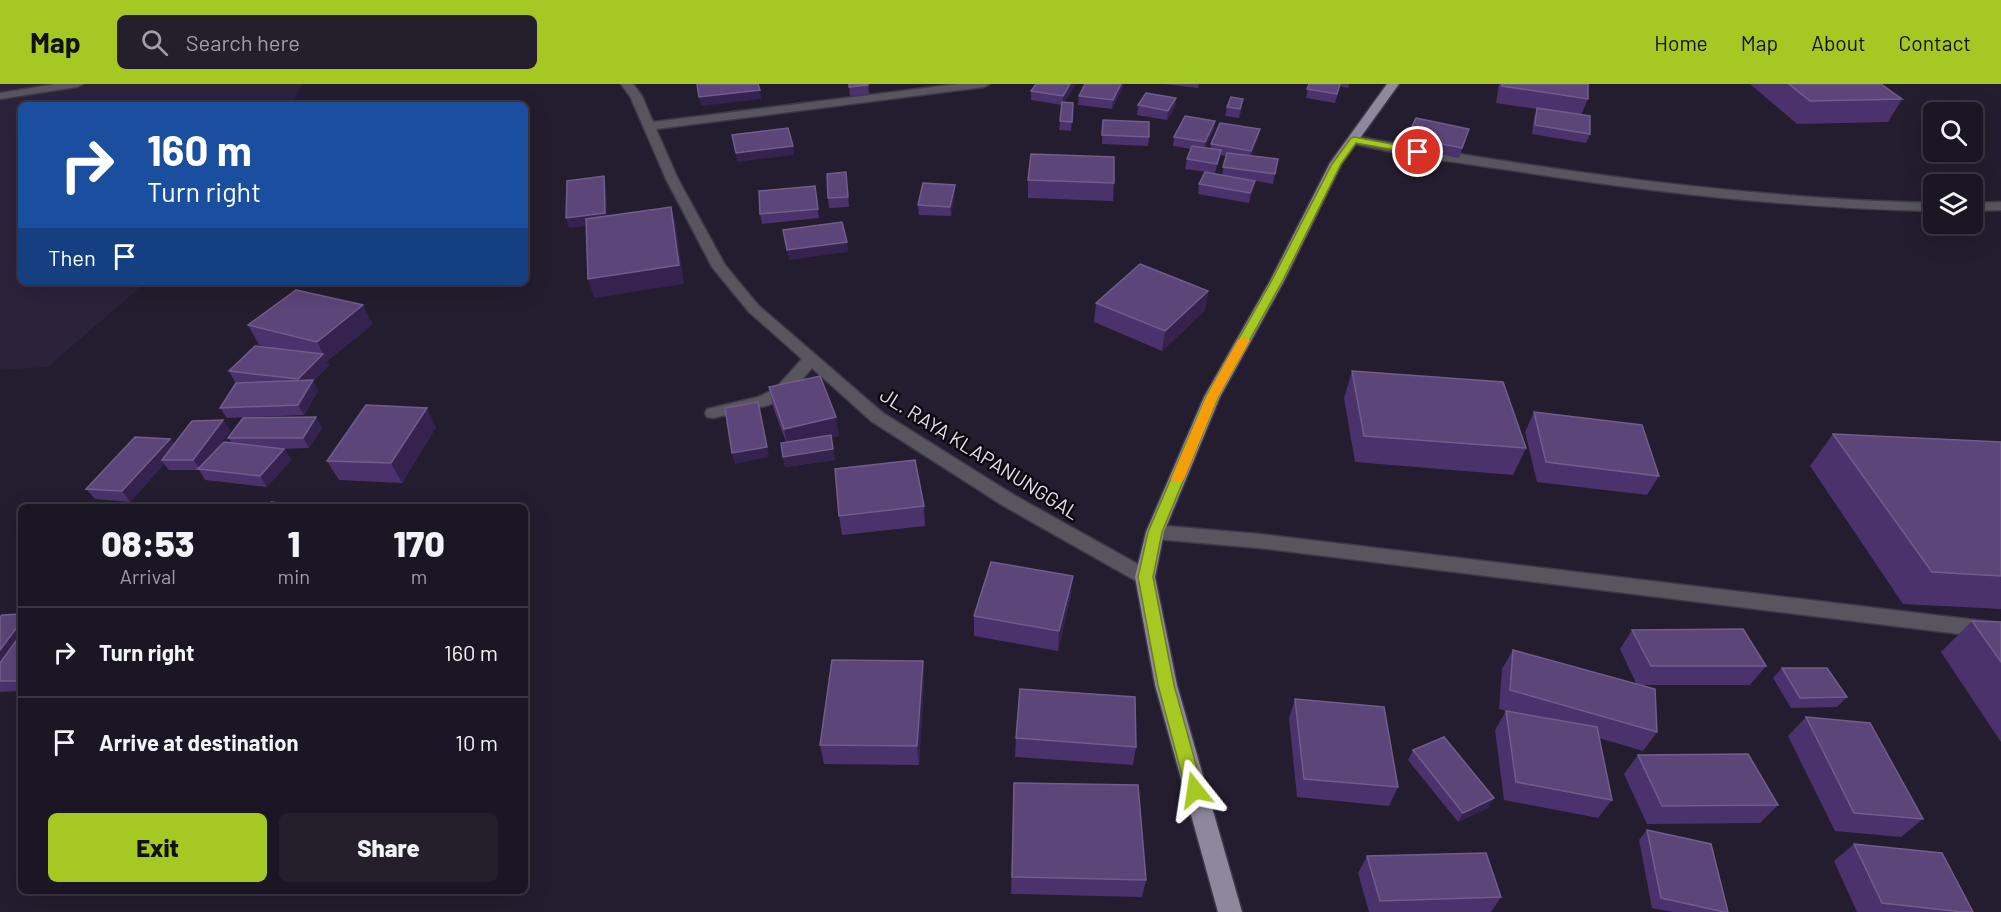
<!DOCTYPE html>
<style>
:root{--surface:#1b1623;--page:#241f2b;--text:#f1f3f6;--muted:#a09fa6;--line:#393541;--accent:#a6c822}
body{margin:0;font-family:Barlow,sans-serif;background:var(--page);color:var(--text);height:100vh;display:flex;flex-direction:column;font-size:22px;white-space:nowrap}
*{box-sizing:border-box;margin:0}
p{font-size:20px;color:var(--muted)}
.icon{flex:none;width:33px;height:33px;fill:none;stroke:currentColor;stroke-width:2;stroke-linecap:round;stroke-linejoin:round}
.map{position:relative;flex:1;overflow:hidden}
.panel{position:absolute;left:18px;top:420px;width:510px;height:390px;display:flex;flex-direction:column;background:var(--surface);border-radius:9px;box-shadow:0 6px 24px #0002,0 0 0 2px var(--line)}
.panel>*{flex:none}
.banner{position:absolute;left:18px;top:18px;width:510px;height:183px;border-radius:9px;box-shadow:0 6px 24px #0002,0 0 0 2px var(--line);background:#1a4fa0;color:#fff;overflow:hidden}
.fabs{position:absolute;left:1923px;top:18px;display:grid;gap:12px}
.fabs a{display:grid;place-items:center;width:60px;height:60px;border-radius:9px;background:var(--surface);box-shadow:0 6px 24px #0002,0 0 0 2px var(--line);font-size:30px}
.pin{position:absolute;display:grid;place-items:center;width:51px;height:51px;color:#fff;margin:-26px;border:3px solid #fff;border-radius:50%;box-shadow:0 2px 6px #0007}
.me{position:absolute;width:66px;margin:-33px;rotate:345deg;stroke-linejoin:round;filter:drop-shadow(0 0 4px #0008)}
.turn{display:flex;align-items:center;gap:21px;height:126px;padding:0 30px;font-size:27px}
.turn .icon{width:78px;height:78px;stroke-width:2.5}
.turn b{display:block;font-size:42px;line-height:51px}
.then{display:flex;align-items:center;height:57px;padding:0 30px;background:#0003;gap:12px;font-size:22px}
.eta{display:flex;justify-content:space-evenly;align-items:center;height:102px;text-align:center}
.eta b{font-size:36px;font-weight:800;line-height:42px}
.primary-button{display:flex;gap:12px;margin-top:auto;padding:12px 30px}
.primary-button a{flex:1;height:69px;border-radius:9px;background:var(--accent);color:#111;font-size:24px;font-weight:800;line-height:69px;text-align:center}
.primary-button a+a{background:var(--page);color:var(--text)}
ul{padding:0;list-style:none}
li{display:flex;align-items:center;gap:18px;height:90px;padding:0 30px;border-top:2px solid var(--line)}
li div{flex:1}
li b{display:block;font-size:22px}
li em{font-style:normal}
header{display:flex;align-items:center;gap:36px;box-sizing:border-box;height:84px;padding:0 30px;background:var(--accent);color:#111}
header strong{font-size:28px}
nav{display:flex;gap:33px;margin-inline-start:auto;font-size:21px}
.search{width:420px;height:54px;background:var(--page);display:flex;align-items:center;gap:15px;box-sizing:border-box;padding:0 21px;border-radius:9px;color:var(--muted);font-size:22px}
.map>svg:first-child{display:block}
.built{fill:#2c223a}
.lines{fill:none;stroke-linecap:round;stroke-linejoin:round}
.minor-casing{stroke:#3f3849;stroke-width:3}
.major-casing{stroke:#3f3849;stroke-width:3}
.minor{fill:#58555e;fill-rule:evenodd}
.major{fill:#8f889c;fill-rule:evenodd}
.wall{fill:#4b326c}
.shaded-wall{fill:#35224e}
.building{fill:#5c4579;stroke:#715d8b;stroke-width:1.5}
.route{fill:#a6c822;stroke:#6c8216;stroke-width:1.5}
.slow{fill:#f59e0b}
.labels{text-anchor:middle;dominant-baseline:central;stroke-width:5;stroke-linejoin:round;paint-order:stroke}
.street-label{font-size:20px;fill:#e3dfec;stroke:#0c0911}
</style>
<header>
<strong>Map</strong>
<div class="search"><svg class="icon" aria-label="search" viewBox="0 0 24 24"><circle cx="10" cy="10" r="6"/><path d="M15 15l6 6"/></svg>Search here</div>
<nav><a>Home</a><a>Map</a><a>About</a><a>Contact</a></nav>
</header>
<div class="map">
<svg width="2001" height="828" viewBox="0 0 2001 828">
<rect width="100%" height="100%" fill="#241d2f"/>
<path class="built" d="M0,0H302L292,21H21V198H146L48,283L0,286Z"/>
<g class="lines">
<g class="minor-casing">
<g id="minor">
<path d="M55,0H83L77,3L0,15V9Z"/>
<path d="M621,0H633L642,12L653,38L957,0H990L984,3L656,45L678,95L725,181L759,222L883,329L1014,411L1152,488L1155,493L1152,498L1145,500L1138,498L1002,421L871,337L812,284L787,313L769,321L713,334L707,333L705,329L707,325L758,313L775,305L802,275L749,228L712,183L666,95L630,12Z"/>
<path d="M1354,52C1546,86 1738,114 1934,119V127C1793,124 1655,109 1516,87C1461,79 1404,72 1350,59L1348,56Z"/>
<path d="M2001,118V126L1972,127V119Z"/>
<path d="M1155,441L1259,450L2001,539V555L1259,464L1155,455L1148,453L1146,448L1148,443Z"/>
</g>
</g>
<g class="major-casing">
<path id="major" d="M1387,0H1399L1342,79L1284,197L1220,313L1164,448L1155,493L1177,601L1242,828H1218L1155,601L1135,493L1146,448L1204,313L1270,197L1330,79Z"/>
</g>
<use href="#minor" class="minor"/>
<use href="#major" class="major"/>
</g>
<g class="wall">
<path d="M849,0H868L869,10L850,12Z"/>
<path d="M1076,0L1064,18L1073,19L1071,47L1059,46L1062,21L1031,16V7Z"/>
<path d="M1085,0H1123V3L1112,25L1078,21L1079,12Z"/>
<path d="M1164,0H1199L1198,4Z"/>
<path d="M1309,0H1349L1348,4L1340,2L1335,19L1306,14Z"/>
<path d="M1499,0H1588V15L1581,31L1590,50L1586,59L1532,50L1534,33L1537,25L1496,19Z"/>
<path d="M1750,0H1881L1902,15L1888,38L1797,40Z"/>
<path d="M1176,14L1175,23L1167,36L1137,31L1138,21Z"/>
<path d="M1227,23L1242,24L1239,34L1225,32Z"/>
<path d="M1103,36L1149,53L1148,62L1102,60Z"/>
<path d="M1215,37L1214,46L1205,64L1210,65L1211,60L1258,54L1251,72L1278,75L1273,100L1255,97L1253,106L1249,119L1198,110L1199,100L1222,91L1226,72L1220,71L1215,89L1185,85L1187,75L1191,65L1173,62L1174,53Z"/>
<path d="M1469,45L1459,74L1404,63L1407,53Z"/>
<path d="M1028,96L1114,99L1113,117L1028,114Z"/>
<path d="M847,98L849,123L829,124L828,114Z"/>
<path d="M955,101V110L951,132L919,131L918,121Z"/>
<path d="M815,102L819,134L762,140L760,130Z"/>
<path d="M1208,207L1205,226L1162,267L1094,238L1096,219Z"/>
<path d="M373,240L327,277H326L329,281L313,297L318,307L304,331L227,334L220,324L247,299L235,298L229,287L278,265L259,261L248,241Z"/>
<path d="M1352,287L1526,364L1513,391L1355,378L1344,314Z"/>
<path d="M769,303L839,352L831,354L835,376L785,383L783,373L786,358L773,323Z"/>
<path d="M1534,328L1659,392L1647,411L1537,398L1525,348Z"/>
<path d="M316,333L322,344L309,364L280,365H284L291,376L267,403L205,396L199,386H169L164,380L130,418L95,415L86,405L170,355L174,360L223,336L230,347L213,370L232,359L228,354Z"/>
<path d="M436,343L402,399L339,396L327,377Z"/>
<path d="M1833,350L2001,358V525L1903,520L1810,382Z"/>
<path d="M924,422L925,442L842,451L839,432Z"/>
<path d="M1071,511L1058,567L974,552V532Z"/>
<path d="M21,530V607L0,608V533Z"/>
<path d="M1972,537L2001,538V658L1941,568Z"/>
<path d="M1632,546L1766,582L1750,601H1640L1657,648L1643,667L1599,654L1612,716L1598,734L1504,716L1495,646L1506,627L1511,628L1499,625L1502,585L1513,566L1637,601L1620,565Z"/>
<path d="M923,577L924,596L919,681L824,680L820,661Z"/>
<path d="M1782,584L1847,613L1837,623L1791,624L1773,594Z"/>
<path d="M1295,615L1398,703L1389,722L1297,713L1289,634Z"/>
<path d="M1806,633L1923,735L1901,753L1835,747L1788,652Z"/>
<path d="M1016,654L1136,663L1133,681L1015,673Z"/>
<path d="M1413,666L1488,724L1458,738L1408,676Z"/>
<path d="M1638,671L1778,721L1760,739L1647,740L1624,690Z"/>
<path d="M1014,699L1146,796L1142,813L1011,810Z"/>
<path d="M1647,746L1728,828H1673L1652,824L1639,756Z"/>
<path d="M1854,760L1973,828H1857L1834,777Z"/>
<path d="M1367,772L1501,813L1491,828H1369L1358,789Z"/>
</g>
<g class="shaded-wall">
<path d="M1070,0H1076L1062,21L1063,12Z"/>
<path d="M1121,0H1123V3L1112,25L1113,16Z"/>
<path d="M760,6L761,15L701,22L699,13Z"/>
<path d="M1176,14L1175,23L1167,36L1168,27Z"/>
<path d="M1243,15L1242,24L1239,34L1240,25Z"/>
<path d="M1215,37L1214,46L1204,67L1205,58Z"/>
<path d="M1260,45L1258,54L1250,76L1251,67Z"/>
<path d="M793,62L794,71L737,78L736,69Z"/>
<path d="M1221,66L1219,76L1215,89L1217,80Z"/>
<path d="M604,92L606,102L607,139L569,144L566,134Z"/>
<path d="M1255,97L1253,106L1249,119L1250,109Z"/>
<path d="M955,101V110L951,132L950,123Z"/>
<path d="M671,123L676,141L684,200L594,214L588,195Z"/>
<path d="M847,158L848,168L789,176L787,166Z"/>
<path d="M1208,207L1205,226L1162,267L1165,247Z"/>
<path d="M363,221L373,240L327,277L317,258Z"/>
<path d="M323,270L329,281L313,297L318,307L304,331L298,321L304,306L298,295Z"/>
<path d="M427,324L436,343L402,399L391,379Z"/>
<path d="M316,333L322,344L309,364L303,354Z"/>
<path d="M836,333L839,352L788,365L784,345Z"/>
<path d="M223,336L230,347L201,386L193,376Z"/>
<path d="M170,355L178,365L162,376L164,380L130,418L122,407Z"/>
<path d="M767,363L769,373L735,380L732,369Z"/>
<path d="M284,365L291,376L267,403L260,392Z"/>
<path d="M833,365L835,376L785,383L783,373Z"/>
<path d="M1073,492L1071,511L1058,567L1059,547Z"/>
<path d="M21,538V563L0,591V566Z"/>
<path d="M923,577L924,596L919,681L917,662Z"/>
<path d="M1494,714L1488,724L1458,738L1463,729Z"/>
</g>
<g class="building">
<path d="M697,0H758L760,6L699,13Z"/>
<path d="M849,0H868V1L849,3Z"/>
<path d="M1036,0H1070L1063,12L1031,7Z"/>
<path d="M1085,0H1121L1113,16L1079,12Z"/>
<path d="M1309,0H1340L1337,10L1307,5Z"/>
<path d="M1502,0H1588V15L1502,2Z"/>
<path d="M1789,0H1881L1902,15L1810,17Z"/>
<path d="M1146,9L1176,14L1168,27L1138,21Z"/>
<path d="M1231,13L1243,15L1240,25L1227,23Z"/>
<path d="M1062,18L1073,19L1072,38L1060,37Z"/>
<path d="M1537,24L1590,32V50L1535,41Z"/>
<path d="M1185,32L1215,37L1205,58L1174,53Z"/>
<path d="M1416,34L1469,45L1462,64L1407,53Z"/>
<path d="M1103,36L1149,38V53L1102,51Z"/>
<path d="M1220,39L1260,45L1251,67L1211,60Z"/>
<path d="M788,44L793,62L736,69L732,51Z"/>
<path d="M1192,62L1221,66L1217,80L1187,75Z"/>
<path d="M1227,69L1278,75L1275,90L1223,83Z"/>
<path d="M1031,70L1114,73V99L1028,96Z"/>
<path d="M846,88L848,113L828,114L827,90Z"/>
<path d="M1205,88L1255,97L1250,109L1199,100Z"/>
<path d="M604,92L605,129L566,134L567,97Z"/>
<path d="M923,99L955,101L950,123L918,121Z"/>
<path d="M815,102L818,125L760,130L759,107Z"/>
<path d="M671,123L679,181L588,195L586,135Z"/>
<path d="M842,138L847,158L787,166L783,146Z"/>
<path d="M1140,180L1208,207L1165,247L1096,219Z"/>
<path d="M296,206L363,221L317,258L248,241Z"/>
<path d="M255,262L323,270L298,295L229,287Z"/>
<path d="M1352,287L1503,298L1526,364L1364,352Z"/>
<path d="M820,292L836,333L784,345L769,303Z"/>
<path d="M313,296L298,321L220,324L236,299Z"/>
<path d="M758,318L767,363L732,369L725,324Z"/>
<path d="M366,321L427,324L391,379L327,377Z"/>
<path d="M1534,328L1642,341L1659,392L1546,378Z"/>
<path d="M316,333L303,354H228L243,334Z"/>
<path d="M223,336L193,376H162L192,337Z"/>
<path d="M1833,350L2001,358V492L1932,488Z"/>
<path d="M831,351L833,365L783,373L781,359Z"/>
<path d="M135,353L170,355L122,407L86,405Z"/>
<path d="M224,358L284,365L260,392L198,385Z"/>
<path d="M915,376L924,422L839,432L835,385Z"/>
<path d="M271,418L311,423H266Z"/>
<path d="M991,478L1073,492L1059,547L974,532Z"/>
<path d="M21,530V538L0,566V533L2,531Z"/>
<path d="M1972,537L2001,538V578Z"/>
<path d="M1743,545L1766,582H1651L1632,546Z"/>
<path d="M21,550V597H0V579Z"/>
<path d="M1513,566L1655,605L1657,648L1510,606Z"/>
<path d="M832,576L923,577L917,662L820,661Z"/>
<path d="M1782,584H1827L1847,613L1800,614Z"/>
<path d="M1020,605L1135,613L1136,663L1016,654Z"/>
<path d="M1295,615L1384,623L1398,703L1304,695Z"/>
<path d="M1506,627L1597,643L1612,716L1516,698Z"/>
<path d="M1806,633L1870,639L1923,735L1854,729Z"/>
<path d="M1444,653L1494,714L1463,729L1413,666Z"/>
<path d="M1748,670L1778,721L1662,722L1638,671Z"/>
<path d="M1014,699L1138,701L1146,796L1012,793Z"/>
<path d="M1647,746L1711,760L1728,828H1724L1661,814Z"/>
<path d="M1854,760L1942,769L1973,828H1962L1882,819Z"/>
<path d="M1486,769L1501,813L1380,817L1367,772Z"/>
</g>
<path class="route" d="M1354,53L1418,65L1422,68L1418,70L1356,59L1341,80L1283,196L1218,313L1162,448L1153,493L1174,601L1203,706L1201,712L1195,714L1188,712L1186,706L1158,601L1138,493L1148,448L1206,313L1272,196L1332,80L1351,54Z"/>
<path class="slow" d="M1244,253L1250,256L1218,313L1184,395L1182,398H1173L1171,395L1206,313L1238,256Z"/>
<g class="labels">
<g class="street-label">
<text transform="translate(980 369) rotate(32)">JL. RAYA KLAPANUNGGAL</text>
</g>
</g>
</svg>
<div class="fabs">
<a><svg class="icon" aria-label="search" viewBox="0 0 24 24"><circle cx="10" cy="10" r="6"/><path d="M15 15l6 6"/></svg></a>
<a><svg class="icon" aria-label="layers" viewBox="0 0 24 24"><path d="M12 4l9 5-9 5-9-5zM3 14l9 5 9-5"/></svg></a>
</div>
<div class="pin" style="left:1418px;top:68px;background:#d93025"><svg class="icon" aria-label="arrive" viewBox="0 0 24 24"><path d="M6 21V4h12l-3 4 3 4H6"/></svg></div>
<svg class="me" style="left:1195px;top:706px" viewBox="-20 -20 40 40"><path d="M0-17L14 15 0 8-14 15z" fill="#a6c822" stroke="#fff" stroke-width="4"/></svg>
<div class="banner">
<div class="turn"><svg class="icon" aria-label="right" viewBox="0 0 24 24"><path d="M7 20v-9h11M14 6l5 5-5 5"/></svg><div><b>160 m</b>Turn right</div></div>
<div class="then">Then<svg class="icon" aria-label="arrive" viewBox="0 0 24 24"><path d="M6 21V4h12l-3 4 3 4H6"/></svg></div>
</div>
<section class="panel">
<div class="eta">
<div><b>08:53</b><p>Arrival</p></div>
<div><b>1</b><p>min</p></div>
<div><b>170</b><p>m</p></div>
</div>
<ul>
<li><svg class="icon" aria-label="right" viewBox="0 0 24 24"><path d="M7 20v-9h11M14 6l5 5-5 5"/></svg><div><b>Turn right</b></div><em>160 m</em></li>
<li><svg class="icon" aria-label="arrive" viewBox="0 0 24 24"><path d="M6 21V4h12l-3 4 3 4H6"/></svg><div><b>Arrive at destination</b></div><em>10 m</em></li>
</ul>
<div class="primary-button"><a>Exit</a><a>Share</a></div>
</section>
</div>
